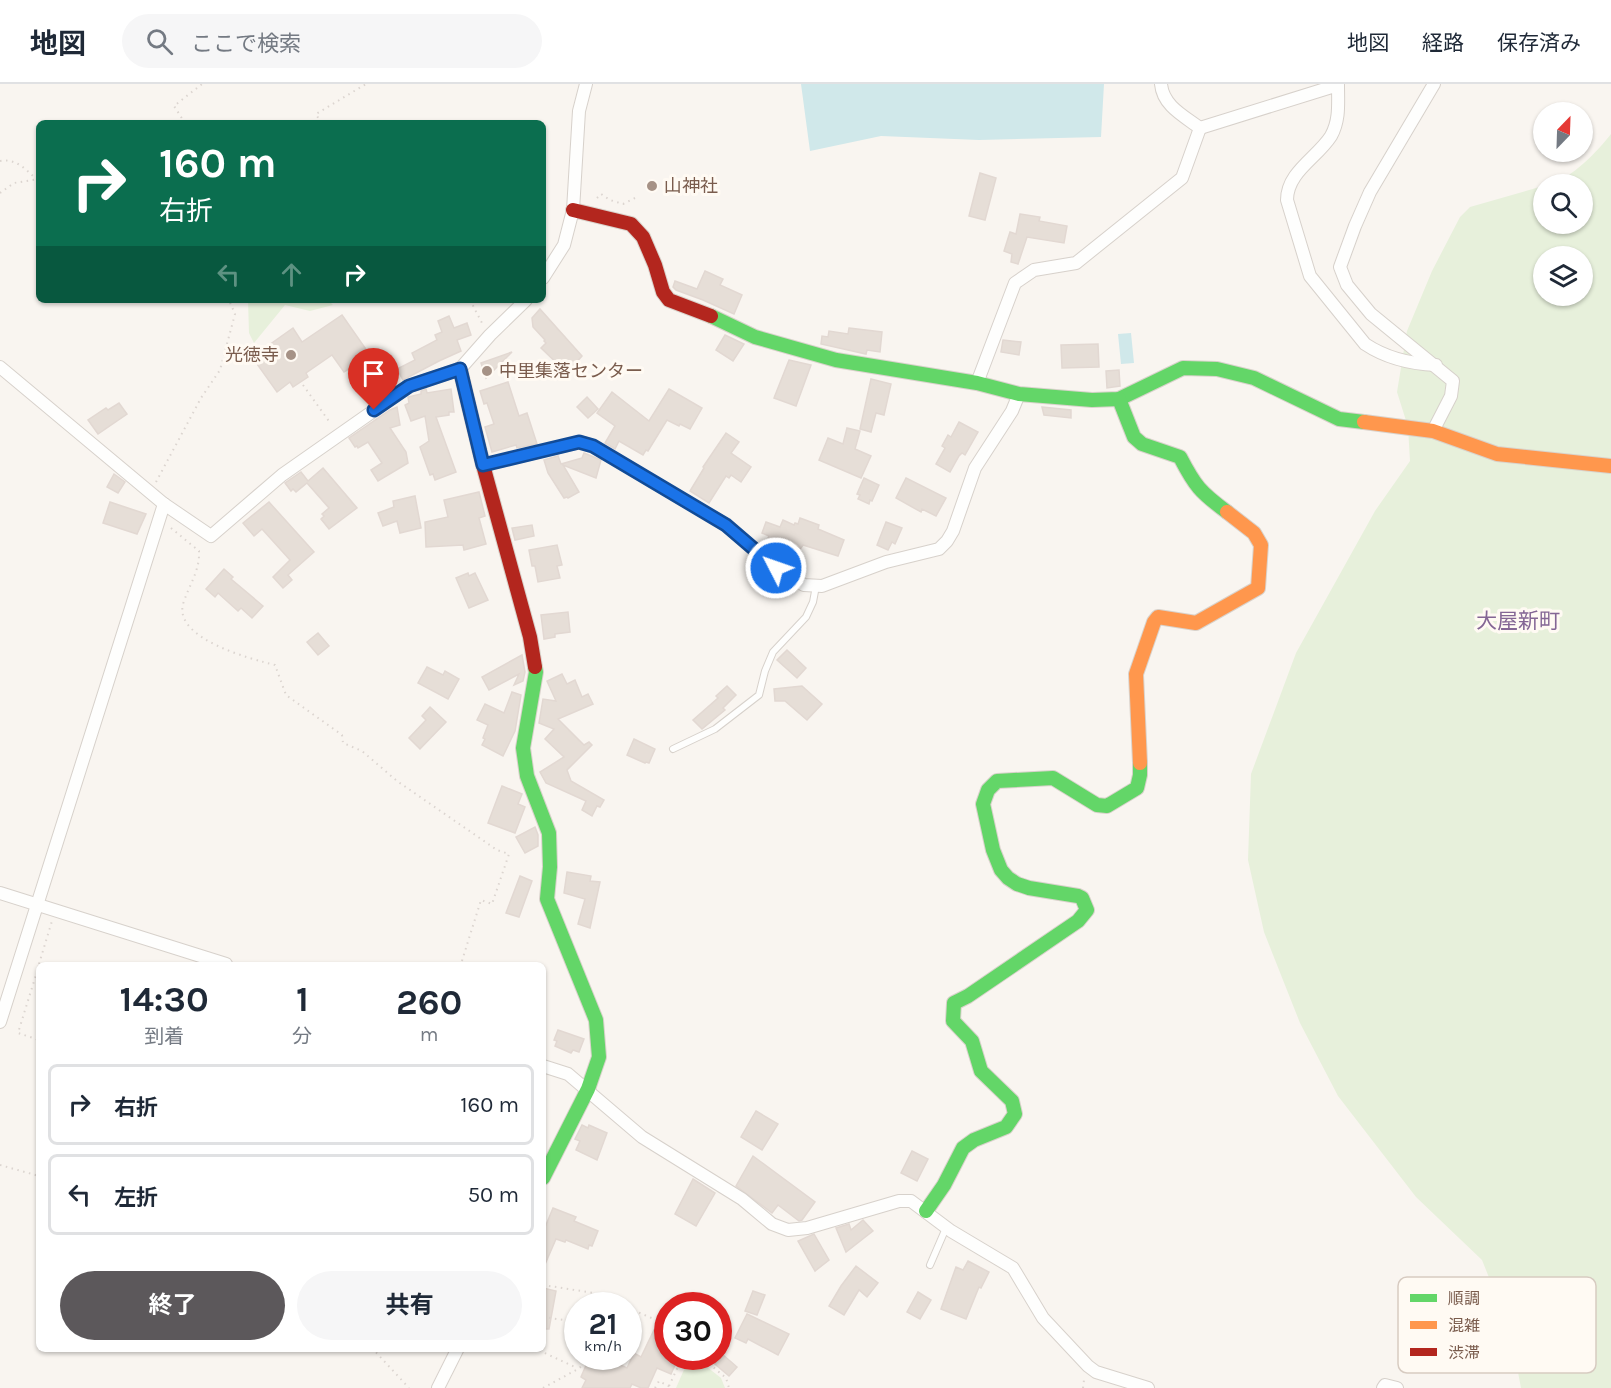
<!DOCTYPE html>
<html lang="ja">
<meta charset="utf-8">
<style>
:root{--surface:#fff;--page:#f6f6f7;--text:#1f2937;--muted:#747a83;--line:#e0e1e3;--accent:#5c585b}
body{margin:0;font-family:Karla,"Noto Sans JP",sans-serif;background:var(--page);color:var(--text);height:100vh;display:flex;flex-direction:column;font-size:22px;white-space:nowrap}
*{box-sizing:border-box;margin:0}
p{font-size:20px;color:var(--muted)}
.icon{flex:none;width:33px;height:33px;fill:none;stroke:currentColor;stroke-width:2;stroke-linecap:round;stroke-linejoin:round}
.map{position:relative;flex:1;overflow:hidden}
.side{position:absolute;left:36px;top:878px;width:510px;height:390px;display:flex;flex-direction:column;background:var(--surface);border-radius:9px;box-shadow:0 2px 4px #0004}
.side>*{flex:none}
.hud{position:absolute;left:36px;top:36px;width:510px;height:183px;border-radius:9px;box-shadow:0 2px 4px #0004;background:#0b6e4f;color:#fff;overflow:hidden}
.needle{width:39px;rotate:23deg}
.tools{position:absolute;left:1533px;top:18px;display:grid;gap:12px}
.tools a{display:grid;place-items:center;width:60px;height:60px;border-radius:50%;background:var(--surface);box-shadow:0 2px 4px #0004;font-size:30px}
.speed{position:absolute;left:564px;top:1208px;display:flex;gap:12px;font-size:30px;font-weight:700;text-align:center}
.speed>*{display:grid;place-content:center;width:78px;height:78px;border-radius:50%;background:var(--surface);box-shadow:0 2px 4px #0004;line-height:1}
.speed small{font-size:15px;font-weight:400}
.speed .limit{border:9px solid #d22;background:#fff;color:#111}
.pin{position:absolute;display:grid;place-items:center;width:51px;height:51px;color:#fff;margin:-62px -26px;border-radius:50% 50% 50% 0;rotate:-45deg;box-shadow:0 0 6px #0007}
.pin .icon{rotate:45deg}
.me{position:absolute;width:66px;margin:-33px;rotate:311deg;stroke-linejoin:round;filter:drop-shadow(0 0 4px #0008)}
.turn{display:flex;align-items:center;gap:21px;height:126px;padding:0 24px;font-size:27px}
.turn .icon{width:78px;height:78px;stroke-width:2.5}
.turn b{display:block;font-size:42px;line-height:51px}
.lanes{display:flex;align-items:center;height:57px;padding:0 24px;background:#0003;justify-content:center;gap:30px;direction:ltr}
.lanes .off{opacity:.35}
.eta{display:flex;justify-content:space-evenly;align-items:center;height:102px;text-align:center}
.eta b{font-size:36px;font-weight:700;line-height:42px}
.button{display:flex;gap:12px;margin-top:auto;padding:12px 24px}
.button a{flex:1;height:69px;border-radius:36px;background:var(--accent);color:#fff;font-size:24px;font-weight:700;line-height:69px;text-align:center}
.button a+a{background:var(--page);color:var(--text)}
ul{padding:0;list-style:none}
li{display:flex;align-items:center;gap:18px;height:81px;margin:0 12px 9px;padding:0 12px;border:3px solid var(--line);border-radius:9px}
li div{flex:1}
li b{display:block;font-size:22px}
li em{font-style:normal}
header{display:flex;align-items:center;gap:36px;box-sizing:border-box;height:84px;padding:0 30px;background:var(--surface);border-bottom:2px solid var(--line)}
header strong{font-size:28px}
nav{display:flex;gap:33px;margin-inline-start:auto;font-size:21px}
.search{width:420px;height:54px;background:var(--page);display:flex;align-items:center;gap:15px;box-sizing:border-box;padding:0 21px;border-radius:33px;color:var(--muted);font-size:22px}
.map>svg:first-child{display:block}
.green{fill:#e7f0db;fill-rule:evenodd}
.water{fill:#d0e8ea}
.building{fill:#e6ded7;stroke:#e2d8d2;stroke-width:1.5}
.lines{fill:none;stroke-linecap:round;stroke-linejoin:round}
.lane-casing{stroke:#d7d1cb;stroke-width:8}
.street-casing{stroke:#d7d1cb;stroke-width:14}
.fast-casing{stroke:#d9d2cb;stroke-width:16}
.slow-casing{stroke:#d9d2cb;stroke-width:16}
.jam-casing{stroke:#d9d2cb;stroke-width:16}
.path{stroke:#dcd5d0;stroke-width:2;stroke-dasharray:1.5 4.5;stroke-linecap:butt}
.lane{stroke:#fefefd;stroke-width:6}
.street{stroke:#fefefd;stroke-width:12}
.fast{stroke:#63d668;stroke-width:14}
.slow{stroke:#ff974d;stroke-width:14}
.jam{stroke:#b3261e;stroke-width:14}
.route-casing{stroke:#114b97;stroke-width:15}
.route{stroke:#1a73e8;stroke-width:10}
.poi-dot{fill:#a69286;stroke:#fffaf3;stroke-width:2}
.labels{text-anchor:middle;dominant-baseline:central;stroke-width:6;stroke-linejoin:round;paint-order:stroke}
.poi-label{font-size:18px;fill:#7a5c4d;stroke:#fffaf3;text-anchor:start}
.quarter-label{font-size:21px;fill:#846695;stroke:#fffaf3}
.key{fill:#fffaf3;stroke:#d7cbc1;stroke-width:1.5}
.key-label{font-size:16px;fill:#7a5c4d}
</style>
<header>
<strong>地図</strong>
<div class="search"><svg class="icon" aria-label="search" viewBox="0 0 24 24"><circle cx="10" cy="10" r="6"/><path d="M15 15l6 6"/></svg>ここで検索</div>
<nav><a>地図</a><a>経路</a><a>保存済み</a></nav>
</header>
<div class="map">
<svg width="1611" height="1304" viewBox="0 0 1611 1304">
<rect width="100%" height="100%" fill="#f9f5f0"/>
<g class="green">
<path d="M1611,50V1304H1521L1510,1246L1482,1176L1416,1113L1338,1012L1300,939L1264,848L1248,776L1251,690L1296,569L1375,427L1410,377L1408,343L1397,308L1407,247L1432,187L1460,133L1470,123L1543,102L1544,140H1582V100H1550C1571,95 1598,67 1611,50ZM1544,172H1582V212H1544Z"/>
<path d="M248,216H328L333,221L310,227L285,221L254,259L249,249Z"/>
<path d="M690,1272H693L721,1294L725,1304H676Z"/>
</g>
<g class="water">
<path d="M801,0H1104L1101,53L979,56L881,52L810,67Z"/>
<path d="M1131,249L1134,279L1121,280L1118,250Z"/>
</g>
<g class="building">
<path d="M980,89L996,94L985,136L969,132Z"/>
<path d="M1020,130L1040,133L1039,137L1067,142L1064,159L1027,153L1018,180L1011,178L1012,170L1004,167L1010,148L1016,150Z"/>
<path d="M705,187L723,195L720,201L742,211L734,230L703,216L676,206L673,203L675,197L697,205Z"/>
<path d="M540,225L582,272L567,289L541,264L546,259L544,257L545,256L533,243L532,234Z"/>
<path d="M342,231L377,281L365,289L358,279L344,288L332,271L306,289L308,293L293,303L290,298L277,308L252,273L293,244L302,258Z"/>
<path d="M449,232L454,244L467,239L471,251L457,256L461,267L439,277L403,296L397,285L415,276L412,269L437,256L435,251L442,248L438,237Z"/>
<path d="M849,244L882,248L880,268L867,266L866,270L821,260L822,252L828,253L829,247L848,250Z"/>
<path d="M725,251L744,260L733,277L716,266Z"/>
<path d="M1003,256L1021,258L1019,271L1001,268Z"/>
<path d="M1098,260L1099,283L1062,284L1061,261Z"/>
<path d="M512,268L486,294L481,279Z"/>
<path d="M789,276L811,281L796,322L774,314Z"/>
<path d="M1119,286L1120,302L1107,304L1106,287Z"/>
<path d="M871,295L891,300L884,331L876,329L871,348L860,345Z"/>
<path d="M508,298L519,332L527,329L537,360L517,364L516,361L492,368L485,343L494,340L487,319L484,320L480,307Z"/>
<path d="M426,305L427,309L451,305L454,328H449V331L436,333L456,388L435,396L433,390L430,391L420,363L429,357L425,332L411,337L405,321L409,319L408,313L421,310V307Z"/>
<path d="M669,305L702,324L690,345L680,340L679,342L667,336L648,367L646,366L643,371L619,357L615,365L605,359L615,342L597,329L612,308L649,337Z"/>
<path d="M587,313L598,325L588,334L577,323Z"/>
<path d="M119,319L127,330L98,350L88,336L106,324L108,326Z"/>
<path d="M397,323L400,341L390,344L406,368L408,379L378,397L371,386L382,379L368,358L358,364L357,362L355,363L349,354L390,326Z"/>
<path d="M1042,323L1071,326V334L1044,331Z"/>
<path d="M959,338L978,348L965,371L962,369L959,372L950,388L936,380L945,364L942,362L948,351L951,353Z"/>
<path d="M847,344L860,347L855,365L871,372L861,394L819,376L828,354L843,360Z"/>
<path d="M726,349L739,358L731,369L751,383L741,398L731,391L729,394L726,392L709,419L690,407L704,384L703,383Z"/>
<path d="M584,369L601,376L596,394L563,381L579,408L568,414L567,413L564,414L548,389L544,376L558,372L561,380L582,374Z"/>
<path d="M323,384L357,424L329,445L321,435L324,432L322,430L329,424L307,399L296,408L293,405L291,407L285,399L301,388L308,397Z"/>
<path d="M114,390L125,398L118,409L107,403Z"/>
<path d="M864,394L879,401L872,417L870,416L869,420L858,415L860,411L857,410Z"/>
<path d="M906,394L946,414L936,432L922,425L921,428L896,414Z"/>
<path d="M479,408L485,432L479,434L486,460L464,466L463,461L426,463L425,438L448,433L444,416Z"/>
<path d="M415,412L421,444L400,449L397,437L383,442L378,429L394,423L393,417Z"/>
<path d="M110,418L146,430L137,450L103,439Z"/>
<path d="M269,418L314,468L288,491L292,496L283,504L273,493L290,476L262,445L254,452L243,439Z"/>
<path d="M800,434L819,441L818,445L844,456L838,472L803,461L788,482L774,472L782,460L768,454L769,452L762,449L766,438L780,443L783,436L794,441L795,439L798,440Z"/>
<path d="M886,438L902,444L895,460L892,458L888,466L877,461Z"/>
<path d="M532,441L534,452L515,456L512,444Z"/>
<path d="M557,461L562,481L557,482L560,494L538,498L535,482H532L529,466Z"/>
<path d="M224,485L233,493L231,495L263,522L252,534L241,524L238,527L218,509L215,513L206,505Z"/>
<path d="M468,489L469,492L475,489L488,516L469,524L456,494Z"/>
<path d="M568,528L570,548L555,550V553L544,555L541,531Z"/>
<path d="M318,549L329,562L318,571L307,558Z"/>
<path d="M787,566L806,584L797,594L777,576Z"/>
<path d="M522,571L525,588L523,597L514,601L519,590L489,606L482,593Z"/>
<path d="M427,583L443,591L445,587L459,595L448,615L418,599Z"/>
<path d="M562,590L567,600L575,596L582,613L588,610L593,620L558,635L584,661L589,658L592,661L567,686L571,697L604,716L600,723L597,722L592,732L582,726L586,717L546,699L540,688L564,673L545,655L554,645L539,639L543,615L556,617L547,597Z"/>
<path d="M727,602L736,611L723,624L725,626L702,645L693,636L718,614L716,612Z"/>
<path d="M802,602L822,620L807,636L785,617H775L774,605Z"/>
<path d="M512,608L521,611L515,647L503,672L482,661L485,655L483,654L488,641L477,636L485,620L504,629Z"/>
<path d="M430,623L446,638L420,665L409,654L426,636L422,632Z"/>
<path d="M634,655L655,665L649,679L646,678L645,679L627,671Z"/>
<path d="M502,702L522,710L518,720L525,723L515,749L488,739Z"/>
<path d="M535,743L538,751V762L525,769L516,753Z"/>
<path d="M567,788L591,792L590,797L600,798L590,844L578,840L585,815L564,809Z"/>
<path d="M520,792L532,797L519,833L506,829Z"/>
<path d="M558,946L584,955L579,968L573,966L571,969L555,962L557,957L554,956Z"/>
<path d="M756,1027L778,1040L762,1066L741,1053Z"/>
<path d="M582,1041L588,1044L589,1041L607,1049L597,1076L576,1066L580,1057L575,1055Z"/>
<path d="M912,1067L928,1075L917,1097L901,1089Z"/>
<path d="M753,1072L815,1118L802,1136L799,1137L778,1121L772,1129L736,1102Z"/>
<path d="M693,1095L715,1109L696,1142L675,1130Z"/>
<path d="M553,1124L576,1133L574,1137L598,1147L592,1162L589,1161L588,1165L566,1156L565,1158L556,1155L543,1185V1140L546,1141Z"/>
<path d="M863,1136L873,1147L846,1168L836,1144L849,1140L851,1146Z"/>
<path d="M814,1150L829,1176L815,1187L798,1157Z"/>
<path d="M968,1177L989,1188L981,1204L979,1203L966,1235L941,1225L956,1183L963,1186Z"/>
<path d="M856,1182L878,1199L867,1213L859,1206L844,1231L829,1222L841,1202Z"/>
<path d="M543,1204L556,1207L549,1245H543Z"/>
<path d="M753,1207L765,1211L757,1231L745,1227Z"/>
<path d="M918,1208L931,1216L920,1235L907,1228Z"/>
<path d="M747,1230L789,1250L778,1271L748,1255L746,1259L735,1254Z"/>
<path d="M654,1246L668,1252V1272H679L671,1290L657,1284L648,1304H641L632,1300L630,1304H582L586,1296L581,1293L587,1279L593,1282L598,1272H601L627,1284L634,1269L641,1273Z"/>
<path d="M722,1270L737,1283L729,1292L715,1280Z"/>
</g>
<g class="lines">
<g class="lane-casing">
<g id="lane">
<path d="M673,665L715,645L759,611L765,587L773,568L806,533L813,518L816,502"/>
<path d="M930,1181L946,1144"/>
</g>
</g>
<g class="street-casing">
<g id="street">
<path d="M1161,0C1163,22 1184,32 1200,44"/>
<path d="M1200,44L1338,1C1338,19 1340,36 1331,52C1317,74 1287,88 1287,116L1310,192L1365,260C1386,274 1412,280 1436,281"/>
<path d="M543,194L564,161L573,126L579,27L586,0"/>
<path d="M0,283L164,420L211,452L282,391L409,302L460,285L490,251L526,216"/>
<path d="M977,299L1015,199L1034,186L1076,179L1182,94L1200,44"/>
<path d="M1433,347L1451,312L1453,297L1371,230L1347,201L1340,183L1355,142L1370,108L1434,0"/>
<path d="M483,381L580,358L593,362L726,441L776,484L790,493L804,501L822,502L886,478L939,465L947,457L953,447L975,384L1012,327L1019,310"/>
<path d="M0,809L226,880"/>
<path d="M0,938L164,420"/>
<path d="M543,982L568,990L642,1053L742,1115L772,1140L788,1146L807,1144L899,1117H911L951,1147L1013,1184L1043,1234L1088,1282L1096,1288L1148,1304"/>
<path d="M438,1304L458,1264"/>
<path d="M1383,1304L1385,1301L1397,1304"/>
</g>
</g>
<g class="fast-casing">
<g id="fast">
<path d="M711,232L755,253L836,276L977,299L1019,310L1092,316L1119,315L1183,284L1217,285L1254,294L1339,335L1364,338"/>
<path d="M1119,315L1134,353L1142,360L1180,373C1195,402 1200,408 1227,428"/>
<path d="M535,583L536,588L523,664L527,692L549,749L550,783L547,815L596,936L599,973L588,1005L543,1094"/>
<path d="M926,1127L944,1101L963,1064L974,1056L1006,1043L1015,1030L1012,1017L981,987L972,957L953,937L954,919L968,912L1078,837L1087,826L1082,814L1078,812L1029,804L1017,800L1008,794L1001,786L993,766L983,720L988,706L997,697L1053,694L1097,721L1107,722L1137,704L1140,691V679"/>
</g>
</g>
<g class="slow-casing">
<g id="slow">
<path d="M1364,338L1433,347L1497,370L1611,382"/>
<path d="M1140,679L1136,590L1154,538L1158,533L1196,539L1258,504L1261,461L1254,449L1227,428"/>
</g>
</g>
<g class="jam-casing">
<g id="jam">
<path d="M573,126L631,140L643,153L655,181L663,208L669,216L711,232"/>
<path d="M460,285L483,381L530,553L535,583"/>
</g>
</g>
<g class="path">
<path d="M185,39L174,22L202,0"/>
<path d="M321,39L316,30L366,0"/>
<path d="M0,77C15,74 26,85 36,95"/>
<path d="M0,109L14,99L39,95"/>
<path d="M597,114L601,110L610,116L623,120L639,112"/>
<path d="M470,216L482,239"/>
<path d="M303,301L331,340"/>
<path d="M156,398L201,314L220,286L235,230L229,216"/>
<path d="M171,444L199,467C200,487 189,501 183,520C174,555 251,575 275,581L286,611L342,651L343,659L362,667L397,697L497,766L509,770L492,820L481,816L461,880"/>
<path d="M39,880L52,837"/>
<path d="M39,881L18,949L39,956"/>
<path d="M0,1081L39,1092"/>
<path d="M543,1201L594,1209L621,1221"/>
<path d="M628,1224L668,1241"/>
<path d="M543,1233L578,1238"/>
<path d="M372,1264L409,1304"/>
<path d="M534,1264L577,1284"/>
<path d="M700,1272L726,1294L729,1304"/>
<path d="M669,1302L683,1272"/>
<path d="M543,1304L578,1285L594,1272"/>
<path d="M655,1304L659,1297L672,1304"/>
<path d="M1083,1304L1084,1296"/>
</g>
<use href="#lane" class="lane"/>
<use href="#street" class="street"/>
<use href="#fast" class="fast"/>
<use href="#slow" class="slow"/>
<use href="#jam" class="jam"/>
</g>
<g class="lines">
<g class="route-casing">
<path id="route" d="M374,326L409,302L460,285L483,381L579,358L593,362L726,441L776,484"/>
</g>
<use href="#route" class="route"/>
</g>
<g class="poi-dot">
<circle cx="652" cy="102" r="6"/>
<circle cx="291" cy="271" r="6"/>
<circle cx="487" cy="287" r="6"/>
</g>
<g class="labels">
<g class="poi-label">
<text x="664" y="102">山神社</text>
<text x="279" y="271" text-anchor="end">光徳寺</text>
<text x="499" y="287">中里集落センター</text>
</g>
<g class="quarter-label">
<text x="1518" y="537">大屋新町</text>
</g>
</g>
<rect x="1398" y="1193" width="198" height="96" rx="9" class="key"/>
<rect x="1410" y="1210" width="27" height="8" fill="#63d668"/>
<rect x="1410" y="1237" width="27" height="8" fill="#ff974d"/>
<rect x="1410" y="1264" width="27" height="8" fill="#b3261e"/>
<g class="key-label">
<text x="1448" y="1220">順調</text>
<text x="1448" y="1247">混雑</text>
<text x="1448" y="1274">渋滞</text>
</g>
</svg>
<div class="tools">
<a><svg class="needle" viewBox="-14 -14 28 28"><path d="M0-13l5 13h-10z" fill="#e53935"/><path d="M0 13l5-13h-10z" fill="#747a83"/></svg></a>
<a><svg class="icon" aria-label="search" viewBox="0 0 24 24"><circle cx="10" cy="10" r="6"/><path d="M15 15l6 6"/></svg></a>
<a><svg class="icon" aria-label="layers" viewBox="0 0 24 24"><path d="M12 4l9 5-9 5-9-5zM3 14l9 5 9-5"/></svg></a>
</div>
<div class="speed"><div>21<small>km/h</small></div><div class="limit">30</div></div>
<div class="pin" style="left:374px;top:326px;background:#d93025"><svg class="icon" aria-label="arrive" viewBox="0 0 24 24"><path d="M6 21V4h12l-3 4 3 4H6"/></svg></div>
<svg class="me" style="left:776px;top:484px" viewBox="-20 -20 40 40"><circle r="17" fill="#1a73e8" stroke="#fff" stroke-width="3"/><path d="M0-11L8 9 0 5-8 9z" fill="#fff"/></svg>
<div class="hud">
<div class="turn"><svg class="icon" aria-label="right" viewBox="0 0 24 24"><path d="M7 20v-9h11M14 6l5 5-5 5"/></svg><div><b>160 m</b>右折</div></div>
<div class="lanes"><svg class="icon off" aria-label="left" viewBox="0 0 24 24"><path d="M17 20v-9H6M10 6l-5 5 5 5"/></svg><svg class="icon off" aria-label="ahead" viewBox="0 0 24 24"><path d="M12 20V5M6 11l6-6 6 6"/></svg><svg class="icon" aria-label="right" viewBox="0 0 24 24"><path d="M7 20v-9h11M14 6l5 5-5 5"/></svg></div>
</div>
<section class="side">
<div class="eta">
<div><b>14:30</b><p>到着</p></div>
<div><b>1</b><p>分</p></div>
<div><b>260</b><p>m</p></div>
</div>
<ul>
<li><svg class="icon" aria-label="right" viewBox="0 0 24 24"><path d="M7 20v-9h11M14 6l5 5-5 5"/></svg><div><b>右折</b></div><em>160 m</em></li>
<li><svg class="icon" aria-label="left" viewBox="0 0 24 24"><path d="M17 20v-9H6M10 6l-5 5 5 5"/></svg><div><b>左折</b></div><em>50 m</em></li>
</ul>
<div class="button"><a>終了</a><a>共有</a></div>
</section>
</div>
